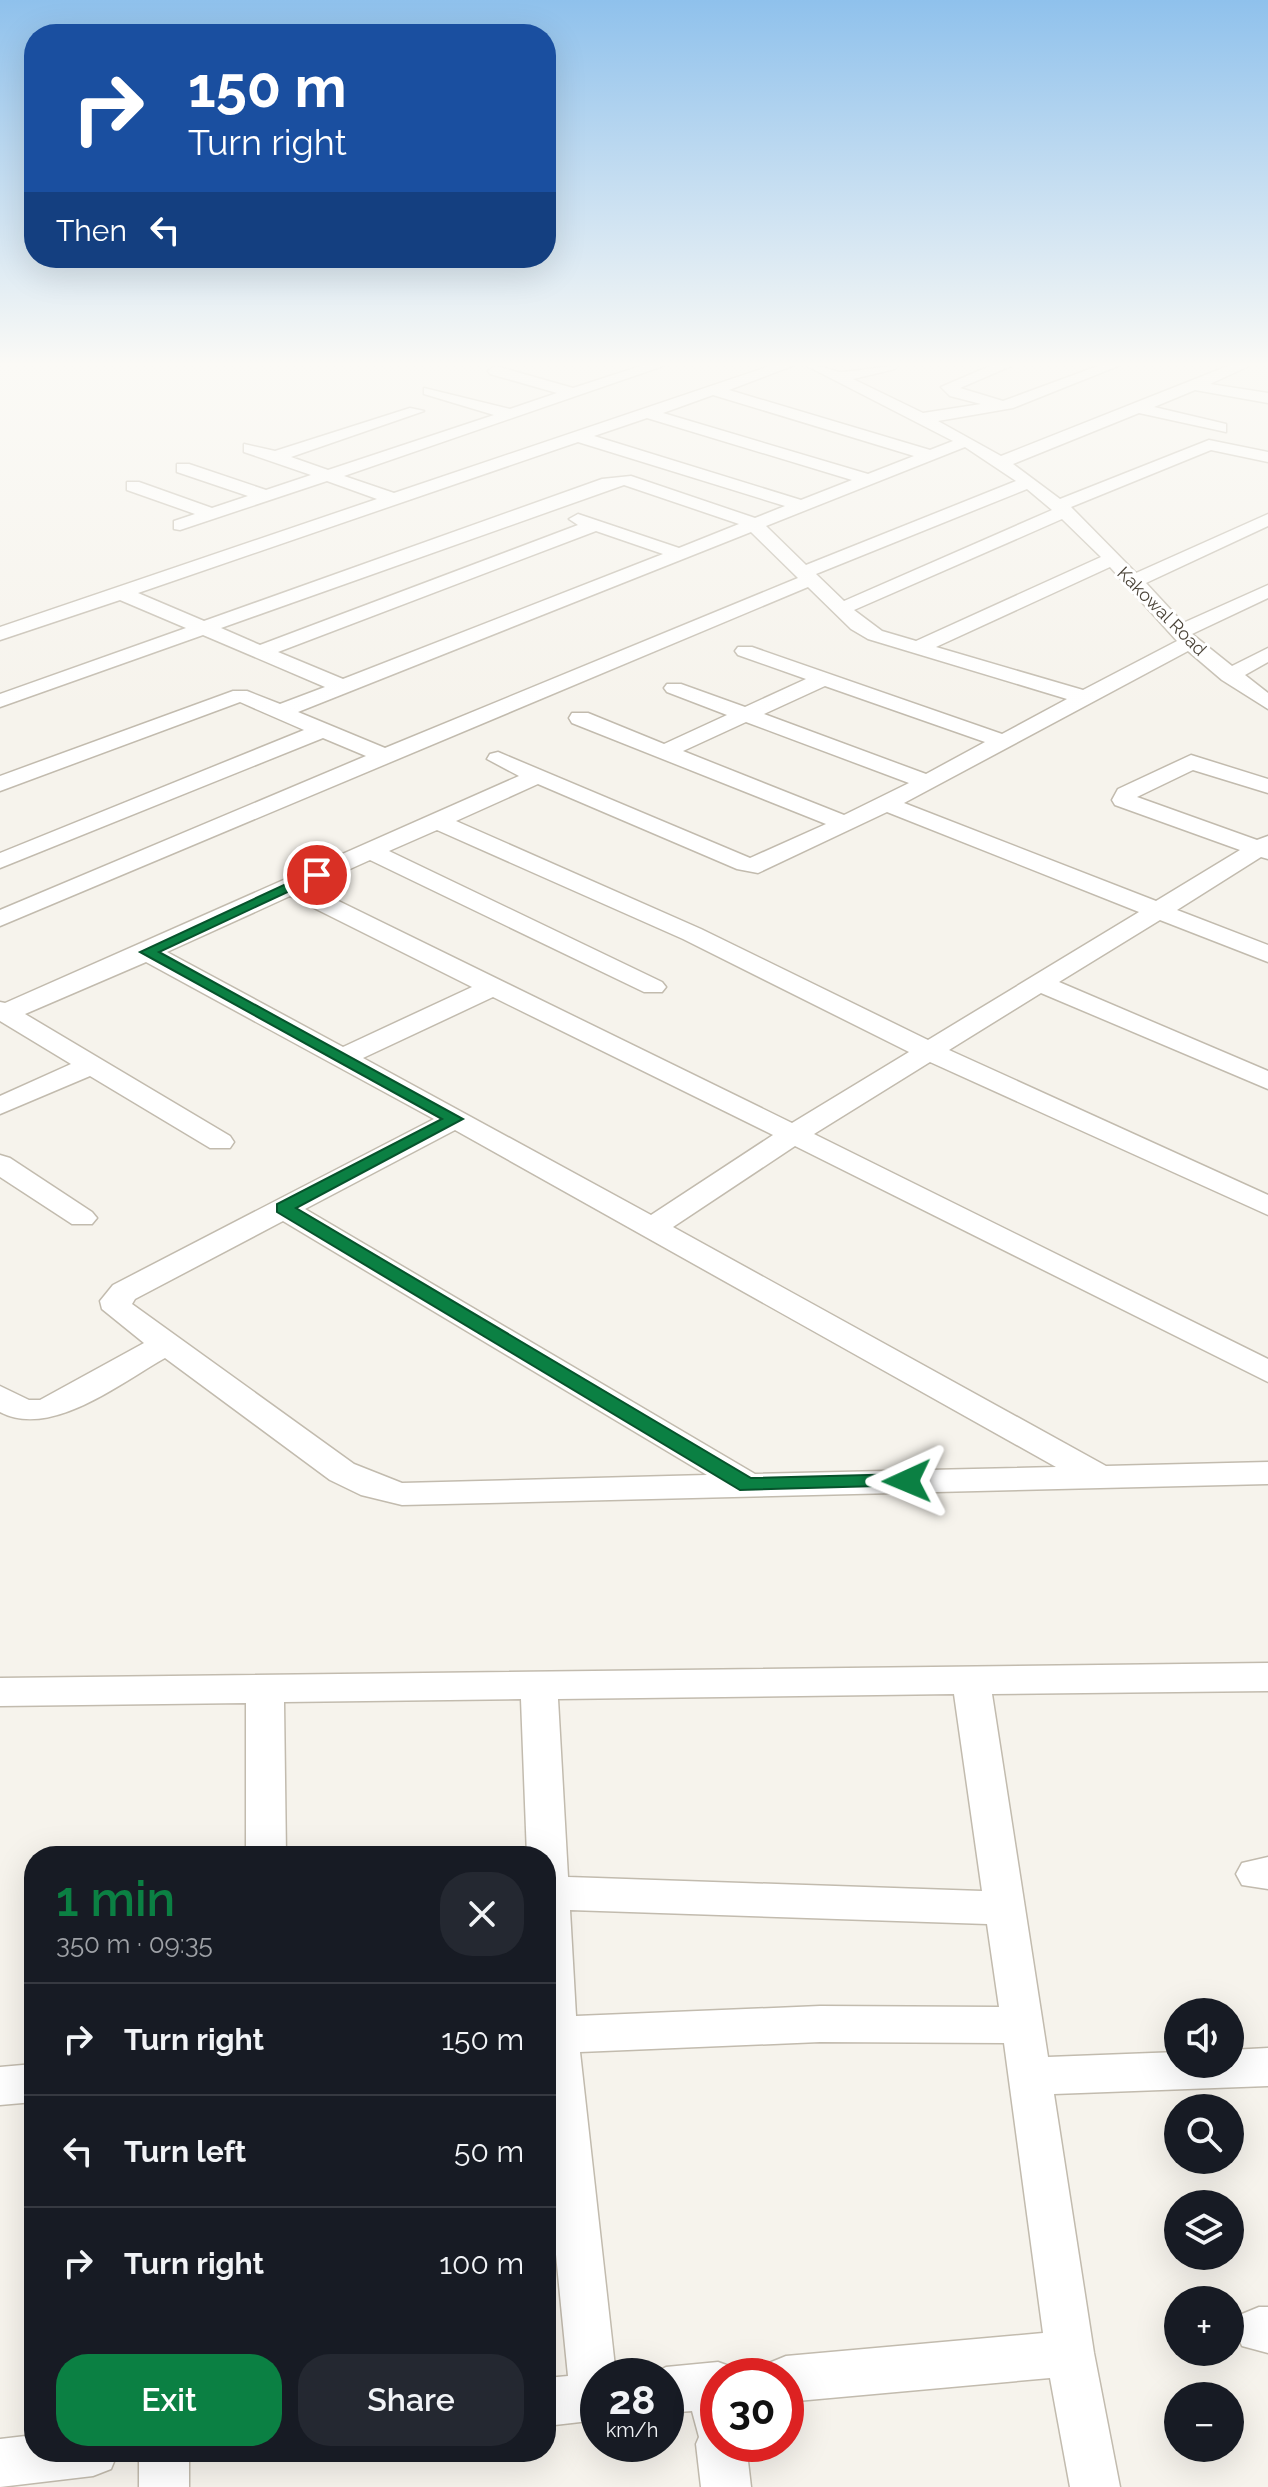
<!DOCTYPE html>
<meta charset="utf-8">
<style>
:root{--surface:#171b24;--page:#242831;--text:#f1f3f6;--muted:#9ea1a6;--line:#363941;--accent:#0b8043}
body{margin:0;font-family:Raleway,sans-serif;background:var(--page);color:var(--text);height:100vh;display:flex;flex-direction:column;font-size:30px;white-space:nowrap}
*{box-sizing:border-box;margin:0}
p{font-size:26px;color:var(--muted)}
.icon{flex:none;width:44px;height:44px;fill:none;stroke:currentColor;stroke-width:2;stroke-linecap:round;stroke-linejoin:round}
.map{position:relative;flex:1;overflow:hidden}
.drawer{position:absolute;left:24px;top:1846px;width:532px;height:616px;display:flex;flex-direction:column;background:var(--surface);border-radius:32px;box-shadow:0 8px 32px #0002}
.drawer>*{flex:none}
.guide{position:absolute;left:24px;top:24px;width:532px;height:244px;border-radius:32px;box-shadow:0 8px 32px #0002;background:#1a4fa0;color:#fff;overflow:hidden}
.tools{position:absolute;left:1164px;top:1998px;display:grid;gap:16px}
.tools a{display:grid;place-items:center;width:80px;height:80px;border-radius:50%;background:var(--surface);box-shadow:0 8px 32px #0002;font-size:40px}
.speed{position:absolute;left:580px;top:2358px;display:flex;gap:16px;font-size:40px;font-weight:700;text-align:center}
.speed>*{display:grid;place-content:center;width:104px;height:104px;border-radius:50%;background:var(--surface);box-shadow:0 8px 32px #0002;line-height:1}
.speed small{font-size:20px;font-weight:400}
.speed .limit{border:12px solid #d22;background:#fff;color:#111}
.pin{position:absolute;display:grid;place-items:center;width:68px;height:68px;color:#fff;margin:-34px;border:4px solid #fff;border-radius:50%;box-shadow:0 2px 8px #0007}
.me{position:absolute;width:88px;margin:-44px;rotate:269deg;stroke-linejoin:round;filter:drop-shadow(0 0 6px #0008)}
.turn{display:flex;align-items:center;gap:28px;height:168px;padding:0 32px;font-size:36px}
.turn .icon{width:104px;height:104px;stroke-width:2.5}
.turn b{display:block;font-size:56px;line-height:68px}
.then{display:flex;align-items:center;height:76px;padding:0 32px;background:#0003;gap:16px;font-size:30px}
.round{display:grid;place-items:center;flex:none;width:84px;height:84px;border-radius:32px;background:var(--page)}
.headline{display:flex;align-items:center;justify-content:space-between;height:136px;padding:0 32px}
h1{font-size:48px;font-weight:600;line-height:60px;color:var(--accent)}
.button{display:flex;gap:16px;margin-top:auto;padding:16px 32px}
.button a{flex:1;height:92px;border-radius:32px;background:var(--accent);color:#fff;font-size:32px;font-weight:600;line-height:92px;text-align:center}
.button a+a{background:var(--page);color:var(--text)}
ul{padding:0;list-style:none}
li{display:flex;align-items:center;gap:24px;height:112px;padding:0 32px;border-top:2px solid var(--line)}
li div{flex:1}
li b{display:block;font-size:30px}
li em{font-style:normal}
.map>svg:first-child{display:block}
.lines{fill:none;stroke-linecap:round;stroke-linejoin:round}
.street-casing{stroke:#c2bbae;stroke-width:3}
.street{fill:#fff;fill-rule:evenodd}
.route{fill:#0b8043;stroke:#07532c;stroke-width:2}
.labels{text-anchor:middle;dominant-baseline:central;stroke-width:6;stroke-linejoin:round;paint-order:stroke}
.far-street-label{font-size:18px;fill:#4b4439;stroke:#fff}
</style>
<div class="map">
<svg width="1268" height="2487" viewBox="0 0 1268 2487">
<rect width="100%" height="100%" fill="#f6f3ec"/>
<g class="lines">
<g class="street-casing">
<g id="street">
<path d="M496,366L573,388L641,366H663L344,476L394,493L770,366H792L729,390L930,450L953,441L807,366C820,365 827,369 839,372C845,373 884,366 897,366L895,369L853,379L923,413L981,404L950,396L941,387L990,366H1011L960,388L1003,401L1098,366H1118L1013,408L938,421L1001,456L1228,366H1249L1210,384L1268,393V403L1195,390L1154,407L1226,424V432L1139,413L1013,464L1060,499L1209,440L1268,452V462L1211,450L1071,507L1136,573L1268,514V526L1146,583L1183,623L1268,585V598L1192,634L1232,666L1268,648V662L1245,675L1268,693V709L1222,680L1188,651L904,803L1156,901L1240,850L1115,805L1112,800L1118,789L1191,755L1268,779V793L1193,770L1137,797L1257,840L1268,836V859L1261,857L1177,910L1268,945V962L1160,920L1059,982L1268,1071V1089L1041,993L949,1050L1268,1195V1215L930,1062L814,1134L1268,1359V1382L795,1146L673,1227L1106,1466L1268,1462V1484L402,1505L361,1495L330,1480L165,1358C120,1383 51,1439 0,1412V1386L29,1400H40L144,1343L102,1309L100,1301L113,1285L434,1119L146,962L25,1014L230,1136L234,1142L230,1148H210L90,1076L0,1114V1096L71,1064L0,1021V1002L5,1003L519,776L487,759L490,754L498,752L750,858L826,824L572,723L569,718L572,713H588L664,744L727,715L667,692L664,688L667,684H681L745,707L806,679L738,655L735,651L738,647H752L1002,734L1067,699L868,639L851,629L808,587L0,926V910L366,756L323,738L0,868V853L304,730L240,702L0,791V776L233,691H247L280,704L325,687L203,635L0,707V694L186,628L120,600L0,640V627L377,499L327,481L180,530L174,529V521L195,514L127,490V482H139L212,508L248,496L177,472V464H189L266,490L311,475L244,452V444L275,451L410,408L424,411L291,457L328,470L494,415L424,394V388L510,409L557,393L490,374L488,371ZM713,395L914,456L868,474L663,413ZM647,418L852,480L801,500L594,436ZM578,442L785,506L755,518L631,476L602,479L204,621L138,593ZM965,447L1016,481L806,565L766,526ZM624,485L739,524L679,548L578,514L569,519L578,525L260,645L221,628ZM1027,489L1052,510L844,601L816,574ZM1062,519L1101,557L916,641L882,631L854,610ZM596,531L663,554L343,679L278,652ZM751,532L798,578L385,748L298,712ZM1110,567L1177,641L1083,690L936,647ZM825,686L985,742L926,774L764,714ZM746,722L909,783L844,815L683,751ZM538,784L737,869L758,873L887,812L1139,912L928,1040L701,929L456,821ZM437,830L683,939L909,1052L792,1123L310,887L370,860L644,992H662L666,987L662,982L389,851ZM290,896L472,987L343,1047L167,952ZM493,997L773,1135L651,1215L363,1058ZM455,1130L1056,1467L755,1474L305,1209ZM283,1221L707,1475L402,1483L354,1464L132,1304L135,1299Z"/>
<path d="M0,1155L10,1158L92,1212L97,1218L92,1224H72L0,1177Z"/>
<path d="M1268,1663V1691L992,1694L1048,2057L1178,2052V2064H1230V2050L1268,2048V2086L1054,2094L1094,2353L1120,2487H1070L1050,2378L786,2402V2376H763L769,2363L786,2356L1043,2333L1004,2043L820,2042L580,2052L616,2376H598V2420L546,2426V2378L568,2376L546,2153V1856H527L521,1699L284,1702L286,1856H246V1703L0,1706V1678ZM954,1694L982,1891L568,1877L558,1699ZM570,1910L987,1924L999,2007L820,2006L576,2016Z"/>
<path d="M1268,1857V1889L1242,1885L1236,1874L1242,1863Z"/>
<path d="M34,2064V2102L0,2105V2067Z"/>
<path d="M1259,2307H1268V2353L1242,2346L1235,2330L1242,2314Z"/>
<path d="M718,2362L735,2368L739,2376H718V2444H746L751,2487H701L696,2444L699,2437L692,2411L666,2413V2376H648L666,2367Z"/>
<path d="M34,2435V2452H118L111,2469L93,2476L0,2487V2439Z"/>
<rect x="139" y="2452" width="50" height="35"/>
</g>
</g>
<use href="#street" class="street"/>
</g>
<linearGradient id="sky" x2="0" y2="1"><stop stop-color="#8fc1ec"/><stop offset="0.51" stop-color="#fbfaf6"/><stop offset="1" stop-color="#fbfaf6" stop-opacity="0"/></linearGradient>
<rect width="1268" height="714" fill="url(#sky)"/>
<path class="route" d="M312,872L324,875L159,952L463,1119L296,1208L751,1478L907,1474L914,1476L917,1481L914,1485L740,1490L277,1212V1204L442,1119L140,952Z"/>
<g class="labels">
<g class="far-street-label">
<text transform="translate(1162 611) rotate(45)">Kakowal Road</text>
</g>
</g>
</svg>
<div class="tools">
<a><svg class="icon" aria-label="sound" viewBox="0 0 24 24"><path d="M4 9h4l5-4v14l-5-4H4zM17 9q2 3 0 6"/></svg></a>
<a><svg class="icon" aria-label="search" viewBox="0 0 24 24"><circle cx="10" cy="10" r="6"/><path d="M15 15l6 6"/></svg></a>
<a><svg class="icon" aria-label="layers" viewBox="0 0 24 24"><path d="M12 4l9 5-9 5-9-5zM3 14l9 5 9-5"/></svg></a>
<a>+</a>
<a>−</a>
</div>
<div class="speed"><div>28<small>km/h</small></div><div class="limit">30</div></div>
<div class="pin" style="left:317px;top:875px;background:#d93025"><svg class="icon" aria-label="arrive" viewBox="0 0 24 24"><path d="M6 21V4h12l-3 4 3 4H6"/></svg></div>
<svg class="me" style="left:907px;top:1481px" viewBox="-20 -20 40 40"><path d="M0-17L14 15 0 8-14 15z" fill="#0b8043" stroke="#fff" stroke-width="4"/></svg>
<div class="guide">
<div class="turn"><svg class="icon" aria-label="right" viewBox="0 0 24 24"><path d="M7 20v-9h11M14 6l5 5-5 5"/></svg><div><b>150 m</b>Turn right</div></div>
<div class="then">Then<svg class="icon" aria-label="left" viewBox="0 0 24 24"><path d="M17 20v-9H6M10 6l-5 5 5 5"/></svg></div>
</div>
<section class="drawer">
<div class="headline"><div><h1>1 min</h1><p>350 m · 09:35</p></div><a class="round"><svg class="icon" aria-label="close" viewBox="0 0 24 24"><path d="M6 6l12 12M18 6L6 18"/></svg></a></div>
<ul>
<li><svg class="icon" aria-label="right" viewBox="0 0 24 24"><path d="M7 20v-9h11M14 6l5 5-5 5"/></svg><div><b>Turn right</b></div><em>150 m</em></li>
<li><svg class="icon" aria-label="left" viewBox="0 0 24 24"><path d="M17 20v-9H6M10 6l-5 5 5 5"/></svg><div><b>Turn left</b></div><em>50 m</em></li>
<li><svg class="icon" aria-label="right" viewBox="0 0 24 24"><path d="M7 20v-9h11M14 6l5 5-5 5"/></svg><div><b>Turn right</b></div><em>100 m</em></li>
</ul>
<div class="button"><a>Exit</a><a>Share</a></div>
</section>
</div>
